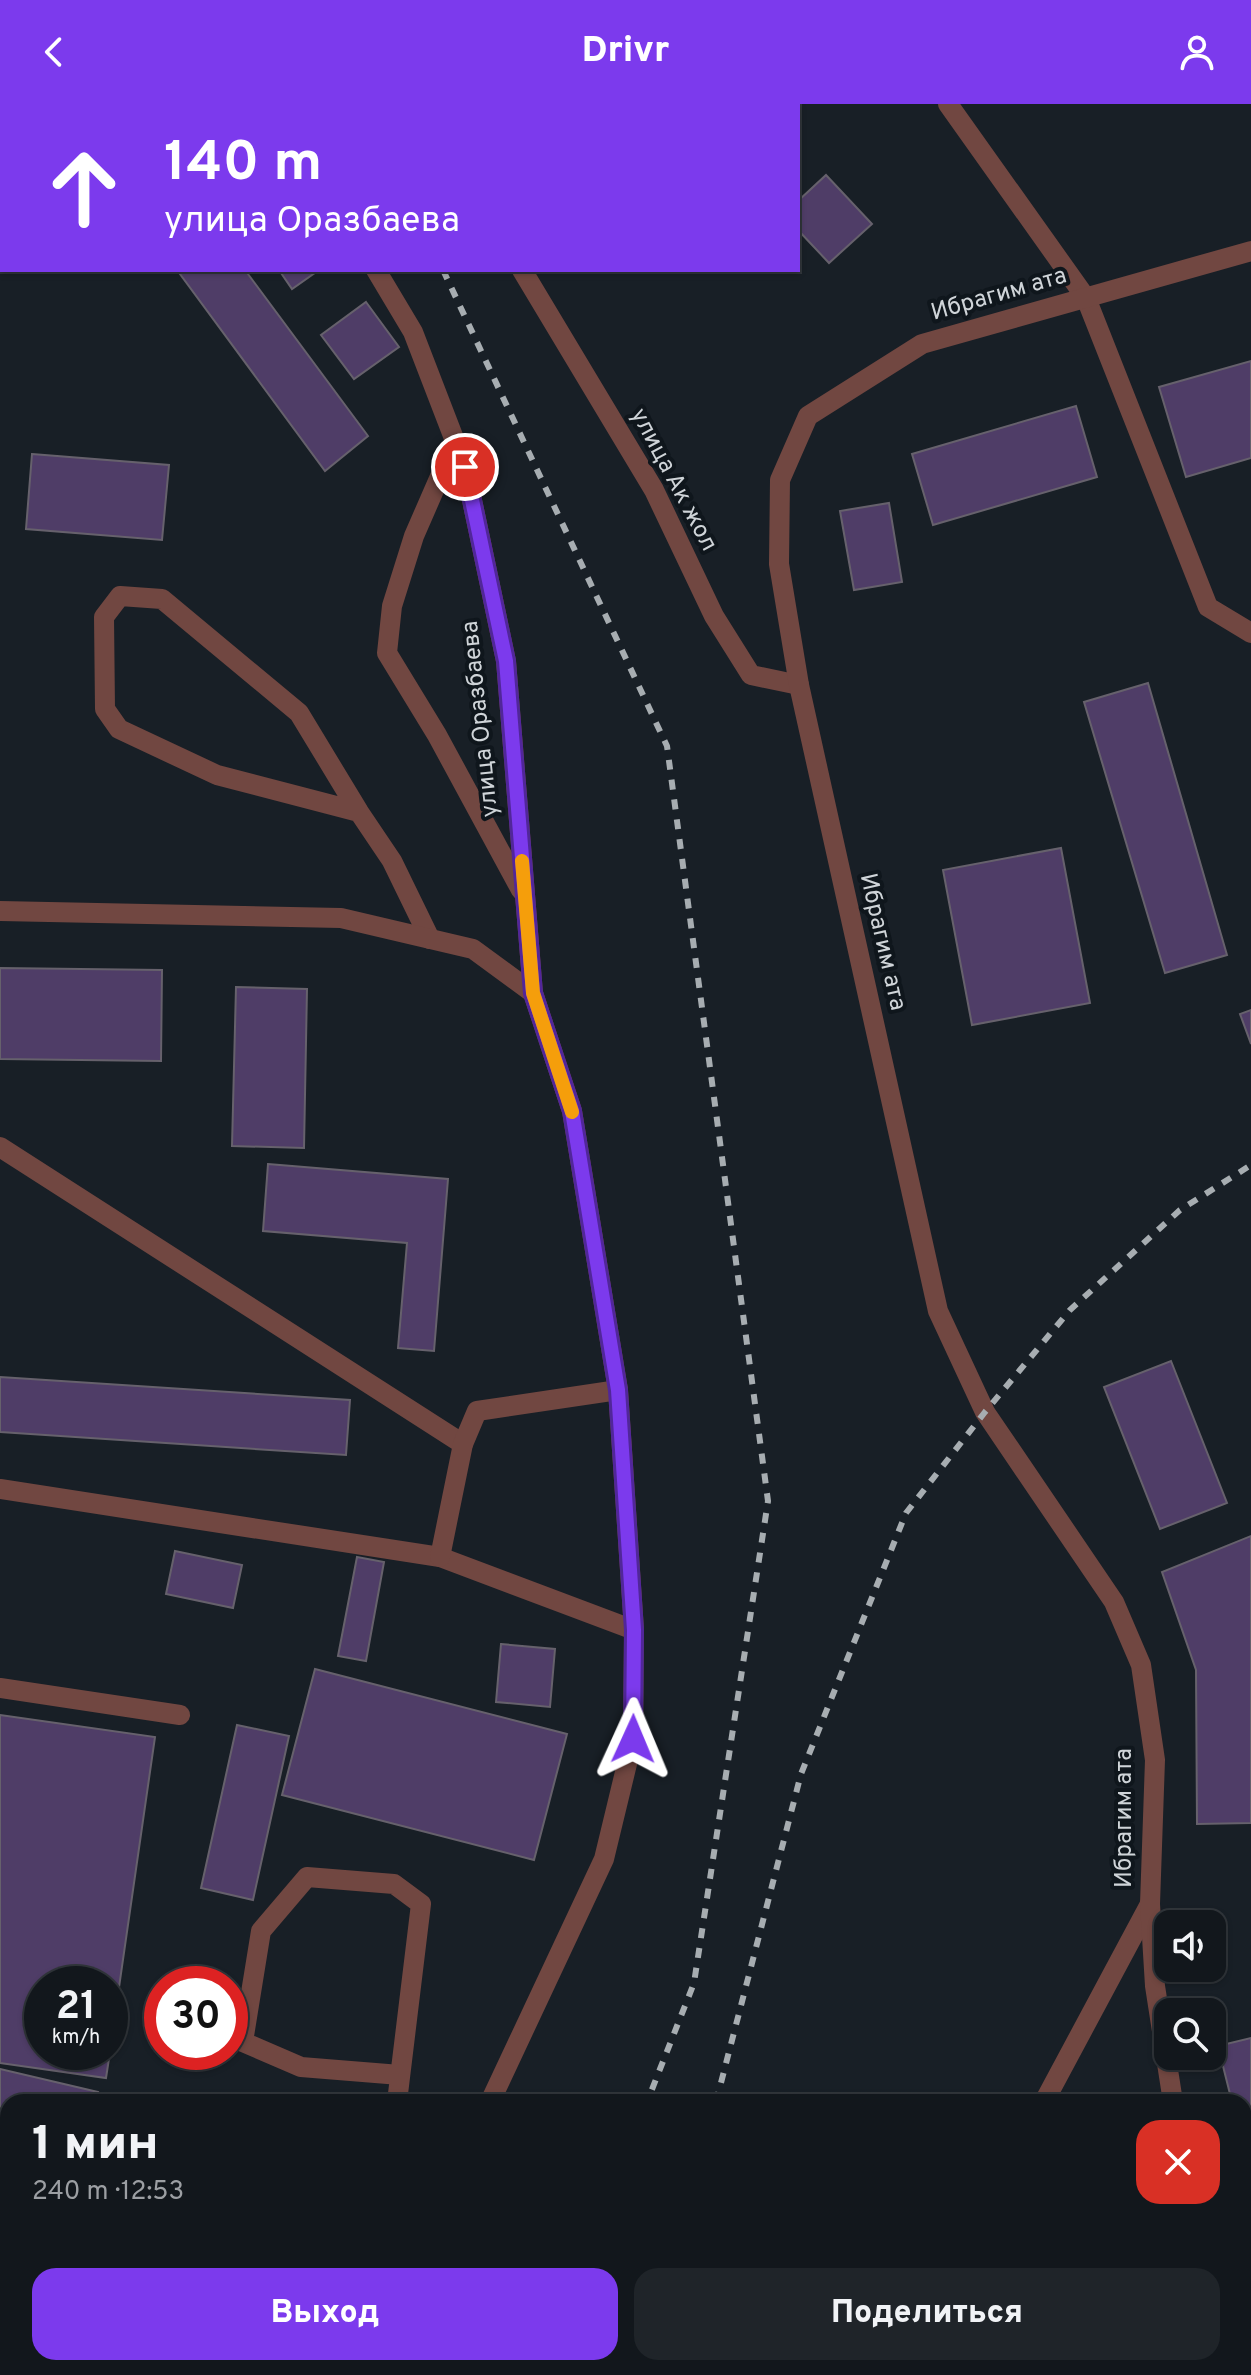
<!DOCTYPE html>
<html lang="ru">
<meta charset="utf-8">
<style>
:root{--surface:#12171c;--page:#1f2429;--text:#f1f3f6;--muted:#9c9fa3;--line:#31363b;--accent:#7c3aed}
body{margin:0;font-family:Overpass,sans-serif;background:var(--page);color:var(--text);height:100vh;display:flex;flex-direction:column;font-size:30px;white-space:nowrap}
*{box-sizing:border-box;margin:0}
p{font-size:26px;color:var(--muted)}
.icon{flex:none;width:44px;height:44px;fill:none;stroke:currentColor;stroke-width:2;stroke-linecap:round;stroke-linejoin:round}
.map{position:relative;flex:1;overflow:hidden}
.panel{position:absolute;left:0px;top:1990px;width:1252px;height:282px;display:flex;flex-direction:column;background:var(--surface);border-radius:24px 24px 0 0;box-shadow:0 2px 6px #0004,0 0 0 2px var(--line)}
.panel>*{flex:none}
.guide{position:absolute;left:0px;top:0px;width:800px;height:168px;box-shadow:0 2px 6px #0004,0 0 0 2px var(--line);background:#7c3aed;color:#fff;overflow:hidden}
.controls{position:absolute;left:1154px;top:1806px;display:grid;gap:16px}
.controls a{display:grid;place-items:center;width:72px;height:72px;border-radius:16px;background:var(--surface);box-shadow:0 2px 6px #0004,0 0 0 2px var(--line);font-size:40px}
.speed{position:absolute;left:24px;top:1862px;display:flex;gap:16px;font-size:40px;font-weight:700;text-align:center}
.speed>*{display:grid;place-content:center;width:104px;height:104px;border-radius:50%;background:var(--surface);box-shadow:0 2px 6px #0004,0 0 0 2px var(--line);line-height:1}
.speed small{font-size:20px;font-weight:400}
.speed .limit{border:12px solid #d22;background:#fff;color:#111}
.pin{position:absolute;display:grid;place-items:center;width:68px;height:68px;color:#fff;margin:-34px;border:4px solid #fff;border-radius:50%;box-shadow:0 2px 8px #0007}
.me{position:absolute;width:88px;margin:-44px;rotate:1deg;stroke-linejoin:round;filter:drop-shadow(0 0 6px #0008)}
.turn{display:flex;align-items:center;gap:28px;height:168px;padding:0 32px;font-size:36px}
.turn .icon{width:104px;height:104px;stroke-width:2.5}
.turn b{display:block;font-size:56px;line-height:68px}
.round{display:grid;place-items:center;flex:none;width:84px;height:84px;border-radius:24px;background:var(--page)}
.head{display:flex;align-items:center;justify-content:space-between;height:136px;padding:0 32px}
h1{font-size:48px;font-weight:800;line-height:60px}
.cta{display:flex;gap:16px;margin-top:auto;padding:16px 32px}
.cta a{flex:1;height:92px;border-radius:24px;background:var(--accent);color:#fff;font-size:32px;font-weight:800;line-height:92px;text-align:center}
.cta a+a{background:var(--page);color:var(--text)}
header{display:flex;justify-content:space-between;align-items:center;height:104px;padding:0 32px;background:var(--accent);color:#fff;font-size:36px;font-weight:800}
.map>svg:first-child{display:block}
.building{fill:#4f3d67;stroke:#66616c;stroke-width:2}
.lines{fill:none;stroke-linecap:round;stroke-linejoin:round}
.minor{stroke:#714741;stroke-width:20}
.major{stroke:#c36d61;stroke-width:20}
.rail{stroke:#a7adb1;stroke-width:6;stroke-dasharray:10 10;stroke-linecap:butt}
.route-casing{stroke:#51269a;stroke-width:20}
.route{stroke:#7c3aed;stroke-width:14}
.slow{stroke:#f59e0b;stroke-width:14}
.labels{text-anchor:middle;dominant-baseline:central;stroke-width:8;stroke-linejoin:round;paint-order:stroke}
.street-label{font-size:24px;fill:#cfd4d8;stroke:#0f161c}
</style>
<header><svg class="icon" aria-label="back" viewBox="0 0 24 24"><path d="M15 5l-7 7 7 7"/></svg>Drivr<svg class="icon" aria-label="person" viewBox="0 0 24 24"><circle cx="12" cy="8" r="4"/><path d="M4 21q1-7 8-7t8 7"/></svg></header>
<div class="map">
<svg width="1251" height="2271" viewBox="0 0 1251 2271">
<rect width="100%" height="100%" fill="#181f26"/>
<g class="building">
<path d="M826,71L872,120L829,159L798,126V97Z"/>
<path d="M177,166H245L368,332L325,367Z"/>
<path d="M279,166H319L292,185Z"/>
<path d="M366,198L399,243L354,275L321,231Z"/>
<path d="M1251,257V354L1186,373L1159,283Z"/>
<path d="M1076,302L1097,373L933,421L912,350Z"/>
<path d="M32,350L169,361L162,436L26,425Z"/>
<path d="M889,399L902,478L854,486L840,407Z"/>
<path d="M1148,579L1227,851L1165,869L1084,598Z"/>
<path d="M1061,744L1090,899L972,921L943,766Z"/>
<path d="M0,864L162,866L161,957L0,955Z"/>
<path d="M236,883L307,885L304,1044L232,1042Z"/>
<path d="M1251,906V940L1240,910Z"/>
<path d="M268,1060L448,1075L434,1247L398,1244L407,1139L263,1127Z"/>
<path d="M1171,1257L1227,1399L1160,1425L1104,1283Z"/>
<path d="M0,1273L350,1296L346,1351L0,1328Z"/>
<path d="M1251,1432V1719L1197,1720L1196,1566L1162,1468Z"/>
<path d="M175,1447L242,1461L233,1504L166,1490Z"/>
<path d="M357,1453L384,1458L366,1557L338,1552Z"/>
<path d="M501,1540L555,1545L550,1603L496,1598Z"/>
<path d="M315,1565L567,1630L534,1756L282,1691Z"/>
<path d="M0,1611L155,1633L110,1946V1880H42V1948H110L106,1974L0,1959Z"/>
<path d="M237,1621L289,1632L253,1796L201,1784Z"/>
<path d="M1251,1934V2010L1244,2012V1998H1232L1218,1942Z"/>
<path d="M0,1965L98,1988L95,1998H8V2069L0,2067Z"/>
</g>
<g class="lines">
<g class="minor">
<path d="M254,0L255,2"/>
<path d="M404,0L405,2"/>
<path d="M948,0L1086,194L1208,503L1251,529"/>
<path d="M376,166L413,228L465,363L506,557L533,889"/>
<path d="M522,166L654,386L714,512L751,571L799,581"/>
<path d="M455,338L414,432L392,502L387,549L437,631L521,786"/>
<path d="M359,708L217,671L119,625L105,605L104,513L120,492L162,495L299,609L359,708L392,757L430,835"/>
<path d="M0,807L341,814L473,845L533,889L572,1007L618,1286L634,1526L633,1635L604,1755L490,1998"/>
<path d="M0,1043L463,1340"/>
<path d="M0,1385L440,1453L634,1526"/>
<path d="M440,1453L463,1340L477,1307L618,1286"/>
<path d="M0,1584L180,1611"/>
<path d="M397,1998L421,1800L394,1780L307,1773L261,1827L243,1938L301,1963L400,1971"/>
<path d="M1044,1998L1150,1800"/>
<path d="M1173,1998L1155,1882L1150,1800L1155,1656L1141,1561L1114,1498L985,1308L938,1207L799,581L779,460L780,376L808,312L922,240L1251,147"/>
<path d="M361,2271L364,2264"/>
</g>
<g class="major">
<path d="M1244,2069L1251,2068"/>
<path d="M0,2217L8,2221"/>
<path d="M112,2264L129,2271"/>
<path d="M744,2271L746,2264"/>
</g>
<g class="rail">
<path d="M350,0L352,2"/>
<path d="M443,166L667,642L768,1397L694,1879L647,1998"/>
<path d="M716,1998L801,1670L906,1409L985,1308L1070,1206L1180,1106L1251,1061"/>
<path d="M539,2271L541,2264"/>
<path d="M648,2271L651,2264"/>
</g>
</g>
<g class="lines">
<g class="route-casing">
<path id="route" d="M465,363L506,557L533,889L572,1007L618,1286L634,1526L633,1635"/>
</g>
<use href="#route" class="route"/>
<path class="slow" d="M522,757L533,889L572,1008"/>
</g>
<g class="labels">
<g class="street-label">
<text transform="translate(999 191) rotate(-16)">Ибрагим ата</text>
<text transform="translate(673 376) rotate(62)">улица Ак жол</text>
<text transform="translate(481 615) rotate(-96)">улица Оразбаева</text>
<text transform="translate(882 838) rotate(77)">Ибрагим ата</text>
<text transform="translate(1125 1714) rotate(-90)">Ибрагим ата</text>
</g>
</g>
</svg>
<div class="controls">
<a><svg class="icon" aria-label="sound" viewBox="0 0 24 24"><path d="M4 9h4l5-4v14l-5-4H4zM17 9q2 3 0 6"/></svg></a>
<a><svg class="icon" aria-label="search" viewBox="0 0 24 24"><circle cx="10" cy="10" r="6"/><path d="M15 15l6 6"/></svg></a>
</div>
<div class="speed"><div>21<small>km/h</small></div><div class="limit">30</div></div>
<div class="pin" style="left:465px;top:363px;background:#d93025"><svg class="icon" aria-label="arrive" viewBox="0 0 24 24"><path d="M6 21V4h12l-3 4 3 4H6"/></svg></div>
<svg class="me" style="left:633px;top:1635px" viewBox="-20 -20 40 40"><path d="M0-17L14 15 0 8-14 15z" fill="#7c3aed" stroke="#fff" stroke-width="4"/></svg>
<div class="guide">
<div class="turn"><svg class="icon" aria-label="ahead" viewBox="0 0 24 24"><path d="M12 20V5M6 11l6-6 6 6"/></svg><div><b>140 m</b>улица Оразбаева</div></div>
</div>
<section class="panel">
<div class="head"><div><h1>1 мин</h1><p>240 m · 12:53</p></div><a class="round" style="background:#d93025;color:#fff"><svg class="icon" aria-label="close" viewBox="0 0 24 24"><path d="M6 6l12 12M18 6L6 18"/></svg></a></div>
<div class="cta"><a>Выход</a><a>Поделиться</a></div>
</section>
</div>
